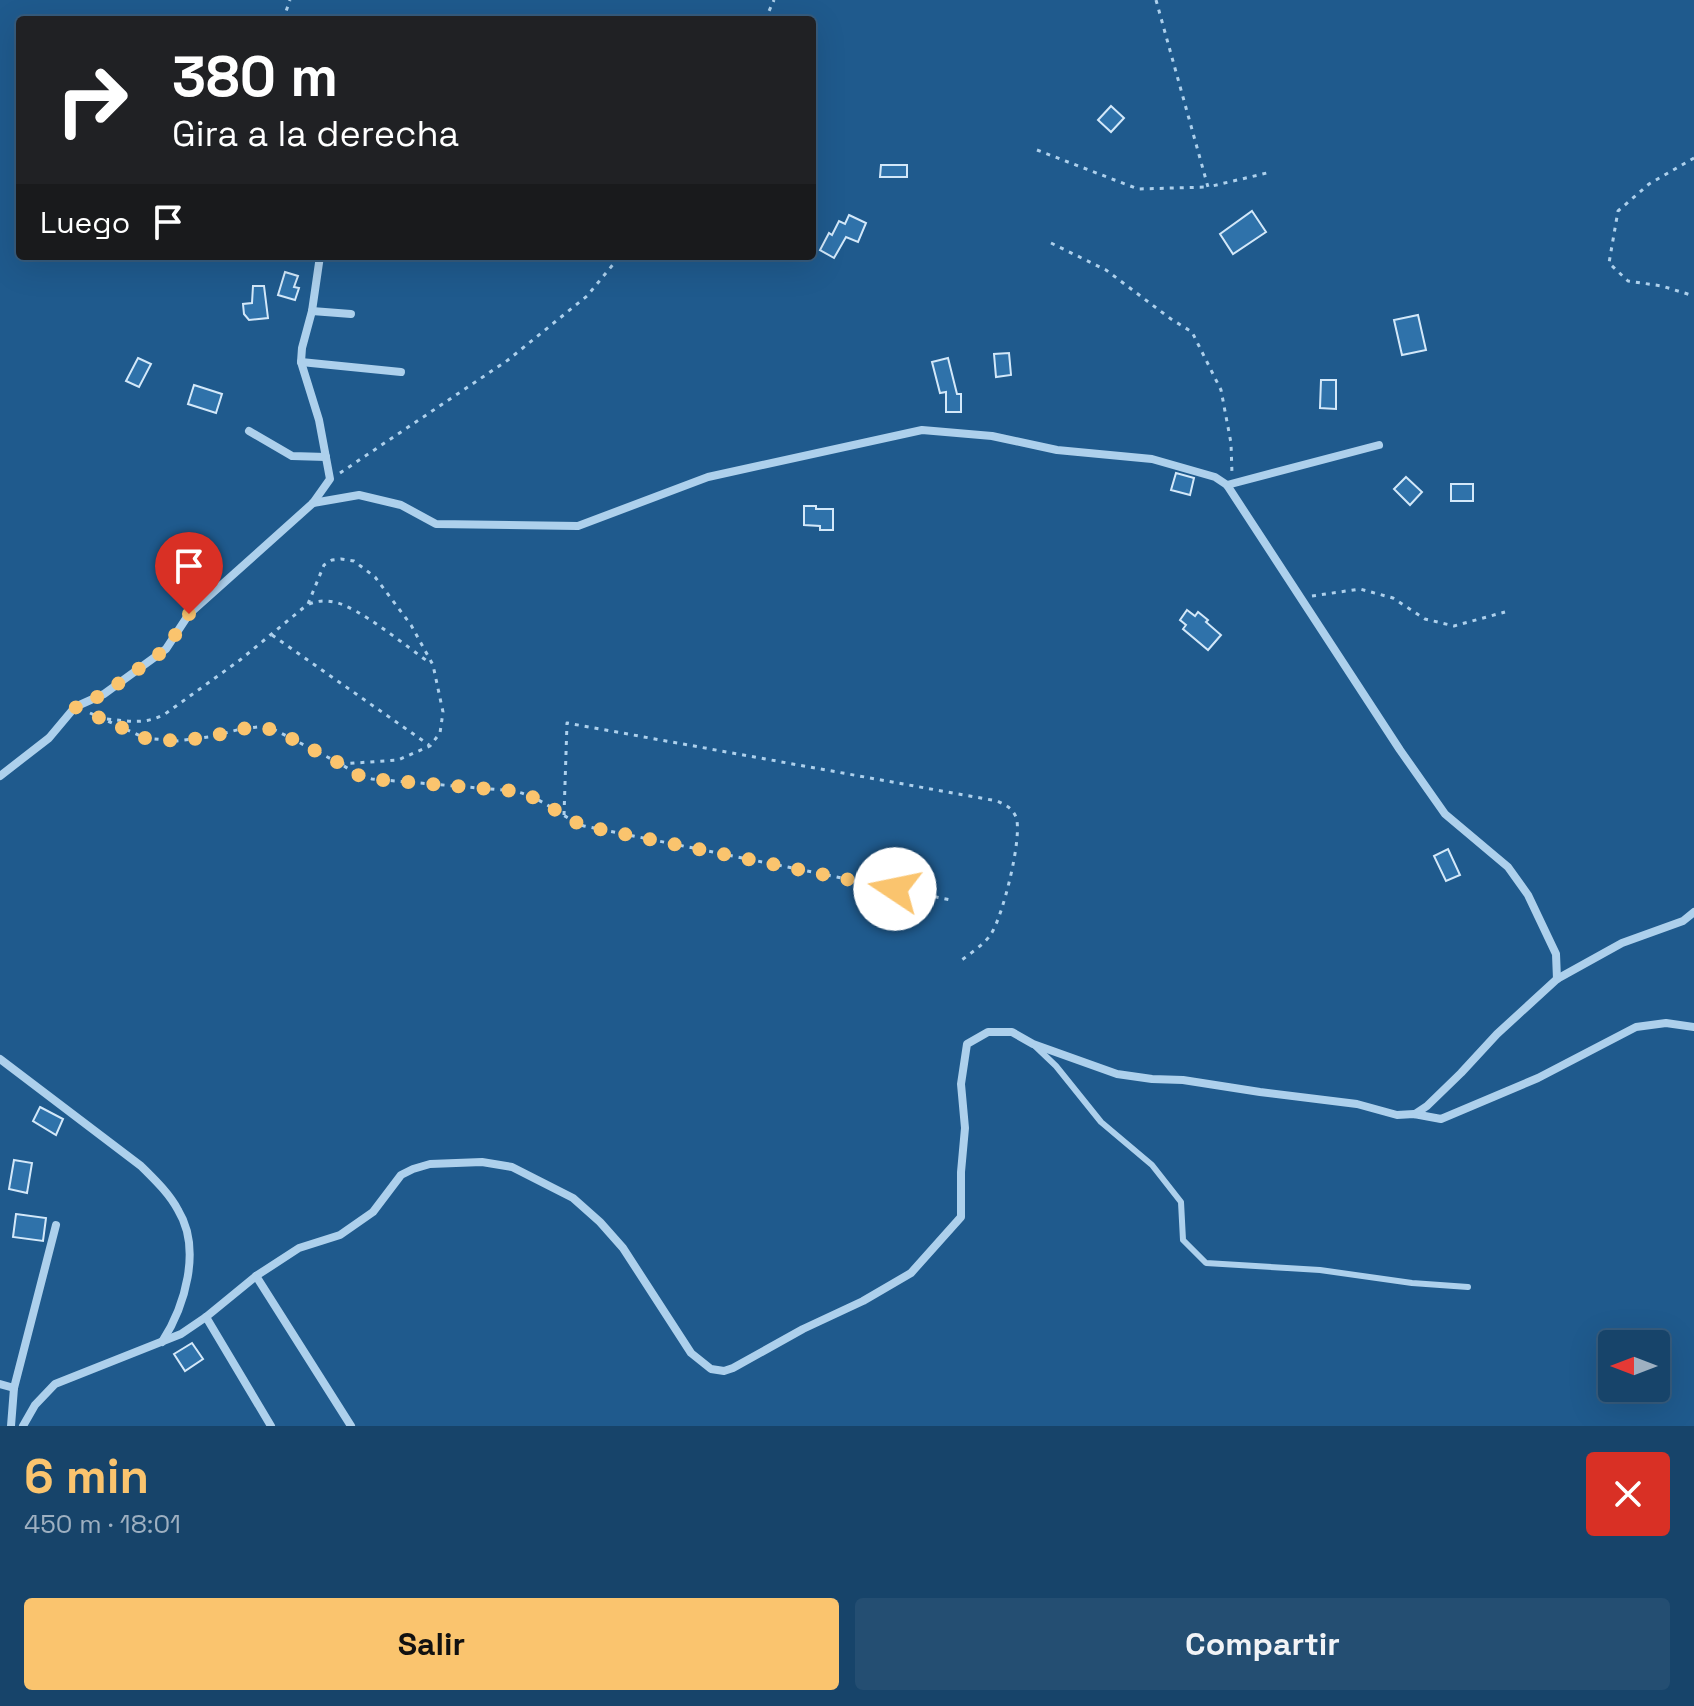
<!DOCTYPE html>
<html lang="es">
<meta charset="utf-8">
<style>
body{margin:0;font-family:"Space Grotesk",sans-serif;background:#244e72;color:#f1f3f6;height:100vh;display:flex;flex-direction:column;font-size:30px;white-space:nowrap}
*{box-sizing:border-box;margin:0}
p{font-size:26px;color:#9eb0c1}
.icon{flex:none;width:44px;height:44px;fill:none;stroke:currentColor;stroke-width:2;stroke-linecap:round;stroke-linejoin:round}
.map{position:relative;height:1426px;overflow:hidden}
.sheet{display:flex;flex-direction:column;background:#17446a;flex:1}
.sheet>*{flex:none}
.guide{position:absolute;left:16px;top:16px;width:800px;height:244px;border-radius:8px;box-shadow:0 8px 32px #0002,0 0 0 2px #365c7e;background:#202124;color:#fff;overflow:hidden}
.needle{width:52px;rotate:270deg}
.buttons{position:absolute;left:1598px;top:1330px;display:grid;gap:16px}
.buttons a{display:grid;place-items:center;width:72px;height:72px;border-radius:8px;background:#17446a;box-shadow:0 8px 32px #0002,0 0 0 2px #365c7e;font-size:40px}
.pin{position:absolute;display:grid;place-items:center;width:68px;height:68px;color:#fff;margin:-82px -34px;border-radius:50% 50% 50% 0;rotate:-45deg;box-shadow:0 0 8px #0007}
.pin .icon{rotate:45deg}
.me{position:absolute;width:88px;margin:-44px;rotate:281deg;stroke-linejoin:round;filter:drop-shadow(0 0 6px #0008)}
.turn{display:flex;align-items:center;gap:28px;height:168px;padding:0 24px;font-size:36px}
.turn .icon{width:104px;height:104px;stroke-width:2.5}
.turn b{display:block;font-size:56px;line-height:68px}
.then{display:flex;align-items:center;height:76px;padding:0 24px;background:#0003;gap:16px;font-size:30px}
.round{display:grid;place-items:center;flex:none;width:84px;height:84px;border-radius:8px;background:#244e72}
.headline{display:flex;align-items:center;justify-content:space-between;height:136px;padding:0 24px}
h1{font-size:48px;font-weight:700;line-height:60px;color:#fac46e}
.primary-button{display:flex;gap:16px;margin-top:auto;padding:16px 24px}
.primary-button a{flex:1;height:92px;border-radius:8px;background:#fac46e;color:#111;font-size:32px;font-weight:700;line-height:92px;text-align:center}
.primary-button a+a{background:#244e72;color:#f1f3f6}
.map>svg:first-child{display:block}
.building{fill:#2f72aa;stroke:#d3e8f9;stroke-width:2}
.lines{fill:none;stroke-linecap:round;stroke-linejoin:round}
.path{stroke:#add0ec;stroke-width:3;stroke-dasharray:4 6;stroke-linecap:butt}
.lane{stroke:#add0ec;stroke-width:6}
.street{stroke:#add0ec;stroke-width:8}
.route{stroke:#fac46e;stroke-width:14;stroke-dasharray:0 25.2}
</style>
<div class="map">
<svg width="1694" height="1426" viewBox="0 0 1694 1426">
<rect width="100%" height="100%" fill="#1f5a8d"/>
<g class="building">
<path d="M1111,106l13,12 -13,14 -13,-12z"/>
<path d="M881,165h26v12h-27z"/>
<path d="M1252,211l14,21 -33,22 -13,-20z"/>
<path d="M849,215l17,8 -8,19 -12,-5 -12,21 -14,-8 9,-17 3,2 7,-14 6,3z"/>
<path d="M285,272l13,4 -4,11 5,1 -4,12 -17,-5z"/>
<path d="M253,286h11l4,32 -19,2 -5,-6 -1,-10 9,-1z"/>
<path d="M1418,315l8,35 -24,5 -8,-35z"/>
<path d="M1009,353l2,22 -15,2 -2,-23z"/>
<path d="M138,358l13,6 -12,23 -13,-6z"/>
<path d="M948,358l9,36h4v18h-15v-20l-6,1 -8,-31z"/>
<path d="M1321,380h15v29l-16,-1z"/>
<path d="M194,385l28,9 -6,19 -28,-9z"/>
<path d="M1176,473l18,5 -4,17 -19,-5z"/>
<path d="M1406,477l16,15 -12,13 -16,-16z"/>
<rect x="1451" y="484" width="22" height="17"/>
<path d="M804,506h12v3h17v21h-13v-4l-16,-1z"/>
<path d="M1187,610l8,6 3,-4 10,8 -2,2 15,13 -13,15 -25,-21 3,-4 -6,-5z"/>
<path d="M1448,849l12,26 -14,6 -12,-25z"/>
<path d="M40,1107l23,12 -7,16 -23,-14z"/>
<path d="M14,1160l18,3 -5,30 -18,-4z"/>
<path d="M16,1214l30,4 -3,23 -30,-4z"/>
<path d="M192,1343l11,16 -18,12 -11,-17z"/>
</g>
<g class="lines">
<g class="path">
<path d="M1156,0l52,187 63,-15"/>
<path d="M283,20l7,-20"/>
<path d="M765,20l9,-20"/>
<path d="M1037,150l101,39 70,-2"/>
<path d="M1694,158l-45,26 -31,27 -9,52 19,18 34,5 32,10"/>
<path d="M1051,243l55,27 65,49 21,13 29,58 10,53 1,31"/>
<path d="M340,473l168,-113 79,-64 33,-40"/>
<path d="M1312,596l48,-7 33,9 32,21 29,7 51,-14"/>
<path d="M309,604c8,-3 15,-4 25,-2 25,5 73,45 96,61"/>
<path d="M272,635l157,110"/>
<path d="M90,713l55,25 32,3 32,-4 32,-8 17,-2 17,3 66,34 17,11 14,4 142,12c30,7 44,24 70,35l367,74"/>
<path d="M107,719c22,2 38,6 58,-5l75,-54 68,-56 16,-39 8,-5 9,-1 13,2 21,16 36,48 22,40 10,47 -3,21 -10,13 -32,14 -57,4"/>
<path d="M564,815l3,-92 430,78c9,4 15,7 19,16 7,19 -13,99 -25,117 -7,11 -22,20 -33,29"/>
</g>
<path class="lane" d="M1035,1046l21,20 45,56 51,43 29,37 2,38 23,23 114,7 92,13 56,4"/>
<g class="street">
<path d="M312,311l39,3"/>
<path d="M301,362l100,10"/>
<path d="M249,431l43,25 34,1"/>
<path d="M1227,485l152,-40"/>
<path d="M313,503l46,-8 42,10 35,19 142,2 130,-49 214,-47 70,6 65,14 95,9 63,18 12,8 173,265 45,64 63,53 20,28 28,59 1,25"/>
<path d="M0,776l49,-38 26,-31 29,-13 62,-45 23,-35 124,-111 17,-24 -11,-59 -18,-58 1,-14 10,-37 8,-55"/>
<path d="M0,1059l141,107c13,13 28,27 37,44 24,39 7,96 -16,132"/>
<path d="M1415,1114l12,-8 34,-33 36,-39 60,-55 65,-36 61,-22 11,-9"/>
<path d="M256,1276l95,150"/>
<path d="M206,1317l65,109"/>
<path d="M0,1384l14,4"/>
<path d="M11,1426l3,-38 42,-163"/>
<path d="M23,1426l12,-21 20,-21 126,-50 25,-17 50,-41 43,-28 41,-13 33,-23 28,-37 12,-6 17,-5 52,-2 30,5 61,31 27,24 23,26 68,105 20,16 13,2 9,-3 70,-39 60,-28 48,-28 50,-56v-45l4,-44 -4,-44 6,-40 21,-12h24l21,12 84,30 35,5 31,1 77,12 97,12 40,11 17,-1 27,5 97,-41 98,-51 30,-4 28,4"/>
</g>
</g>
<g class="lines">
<path class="route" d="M189,614l-23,35 -62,45 -29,13 70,31 32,3 32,-4 32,-8 17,-2 17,3 66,34 17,11 14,4 142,12c30,7 44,24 70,35l311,63"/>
</g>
</svg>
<div class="buttons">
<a><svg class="needle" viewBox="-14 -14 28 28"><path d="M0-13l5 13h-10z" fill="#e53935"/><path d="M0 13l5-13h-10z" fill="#9eb0c1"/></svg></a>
</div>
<div class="pin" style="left:189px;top:614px;background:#d93025"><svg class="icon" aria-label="arrive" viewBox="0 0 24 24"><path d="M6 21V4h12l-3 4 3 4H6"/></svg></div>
<svg class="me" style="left:895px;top:889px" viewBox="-20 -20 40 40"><circle r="19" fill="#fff"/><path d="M0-13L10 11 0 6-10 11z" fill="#fac46e"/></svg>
<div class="guide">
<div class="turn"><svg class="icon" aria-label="right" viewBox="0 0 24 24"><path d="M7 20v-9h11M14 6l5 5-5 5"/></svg><div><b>380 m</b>Gira a la derecha</div></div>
<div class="then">Luego<svg class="icon" aria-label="arrive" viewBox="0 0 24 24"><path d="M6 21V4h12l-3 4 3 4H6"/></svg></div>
</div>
</div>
<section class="sheet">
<div class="headline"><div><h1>6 min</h1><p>450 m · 18:01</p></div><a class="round" style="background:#d93025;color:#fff"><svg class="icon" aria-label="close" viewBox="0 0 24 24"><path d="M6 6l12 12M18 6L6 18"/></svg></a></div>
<div class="primary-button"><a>Salir</a><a>Compartir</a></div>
</section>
